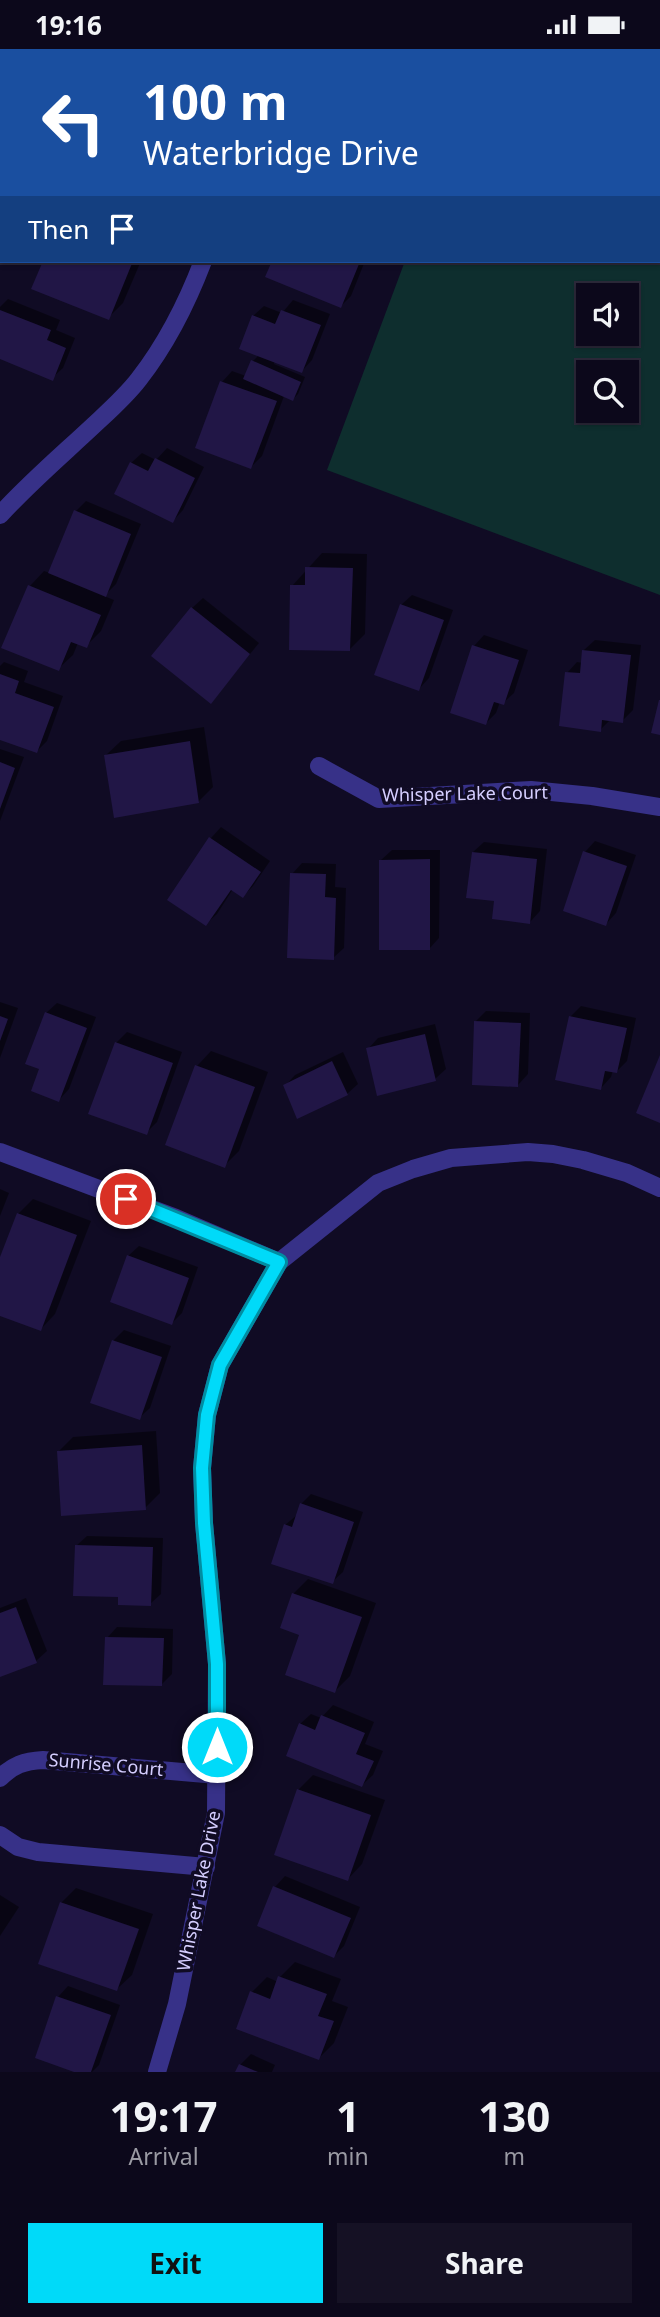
<!DOCTYPE html>
<style>
body{margin:0;font-family:"Noto Sans",sans-serif;background:#151124;color:#f1f3f6;height:100vh;display:flex;flex-direction:column;font-size:26px;white-space:nowrap}
*{box-sizing:border-box;margin:0}
p{font-size:23px;color:#9a9aa3}
.icon{flex:none;width:38px;height:38px;fill:none;stroke:currentColor;stroke-width:2;stroke-linecap:round;stroke-linejoin:round}
.map{position:relative;height:2023px;overflow:hidden}
.side{display:flex;flex-direction:column;background:#0c081b;flex:1}
.side>*{flex:none}
.guide{position:absolute;left:0px;top:0px;width:662px;height:214px;box-shadow:0 2px 5px #0004,0 0 0 2px #2c293a;background:#1a4fa0;color:#fff;overflow:hidden}
.fabs{position:absolute;left:576px;top:234px;display:grid;gap:14px}
.fabs a{display:grid;place-items:center;width:63px;height:63px;border-radius:0px;background:#0c081b;box-shadow:0 2px 5px #0004,0 0 0 2px #2c293a;font-size:35px}
.pin{position:absolute;display:grid;place-items:center;width:60px;height:60px;color:#fff;margin:-30px;border:4px solid #fff;border-radius:50%;box-shadow:0 2px 7px #0007}
.me{position:absolute;width:77px;margin:-38px;rotate:0deg;stroke-linejoin:round;filter:drop-shadow(0 0 5px #0008)}
.turn{display:flex;align-items:center;gap:24px;height:147px;padding:0 28px;font-size:32px}
.turn .icon{width:91px;height:91px;stroke-width:2.5}
.turn b{display:block;font-size:49px;line-height:60px}
.then{display:flex;align-items:center;height:66px;padding:0 28px;background:#0003;gap:14px;font-size:26px}
.eta{display:flex;justify-content:space-evenly;align-items:center;height:119px;text-align:center}
.eta b{font-size:42px;font-weight:700;line-height:49px}
.action{display:flex;gap:14px;margin-top:auto;padding:14px 28px}
.action a{flex:1;height:80px;border-radius:0px;background:#00daf9;color:#111;font-size:28px;font-weight:700;line-height:80px;text-align:center}
.action a+a{background:#151124;color:#f1f3f6}
.status{display:flex;justify-content:space-between;align-items:center;height:49px;padding:0 35px;background:#0c081b;direction:ltr}
.status svg{height:19px;fill:currentColor}
.map>svg:first-child{display:block}
.green{fill:#0e2e2e;fill-rule:evenodd}
.shadow{fill:#0007}
.building{fill:#211646}
.lines{fill:none;stroke-linecap:round;stroke-linejoin:round}
.street{stroke:#373188;stroke-width:18}
.route-casing{stroke:#008ea2;stroke-width:18}
.route{stroke:#00daf9;stroke-width:12}
.labels{text-anchor:middle;stroke-width:7;stroke-linejoin:round;paint-order:stroke}
.street-label{font-size:18px;fill:#d5ceff;stroke:#100b24}
</style>
<div class="status"><b>19:16</b><svg viewBox="0 0 49 12"><path d="M0 12V9h3v3zM5 12V6h3v6zM10 12V3h3v9zM15 12V0h3v12zM26 1h20v11H26zM47 4h2v5h-2z"/></svg></div>
<div class="map">
<svg width="660" height="2023" viewBox="0 0 660 2023">
<rect width="100%" height="100%" fill="#100b24"/>
<path class="green" d="M484,0h176v546l-333,-125 78,-209h255v-210h-177zM588,247h38v38h-38zM588,324h38v38h-38z"/>
<g class="shadow">
<path d="M44,212h97l-18,42 -15,15 -75,-30z"/>
<path d="M274,212h91l-14,35 -10,10 -74,-30z"/>
<path d="M8,250l52,21 -4,10 19,8 -12,30 -11,10 -52,-21v-50z"/>
<path d="M293,251l37,14 -18,46 -10,11 -27,-10 -1,3 31,13 -7,17 -5,5 -9,-3 -22,60 -11,11 -29,-85 10,-11 14,5 7,-15 6,-6 -6,-39 11,-10 18,7z"/>
<path d="M167,399l37,19 -21,43 -10,11 -42,-58 11,-10 14,7z"/>
<path d="M86,452l55,23 -25,60 -12,12 10,4 -13,31 -15,15 -8,-3 -5,12 -15,14 -54,-22 26,-61 14,-15 6,2 26,-62z"/>
<path d="M322,504l45,1 -2,80 -15,15 -58,-63z"/>
<path d="M412,546l41,15 -24,68 -10,11 -18,-84z"/>
<path d="M203,549l56,45 -48,58 -19,-93z"/>
<path d="M484,586l44,15 -14,43 -11,10 -3,-1 -4,11 -10,10 -12,-77z"/>
<path d="M595,591l46,5 -8,65 -11,11 -11,-2 -11,11 -33,-57 10,-11 6,1 1,-13z"/>
<path d="M4,613l24,9 -4,11 39,14 -16,45 -10,10 -37,-13v-72z"/>
<path d="M204,678l9,60 -15,15 -92,-47 15,-14z"/>
<path d="M0,700l24,8 -24,64z"/>
<path d="M221,778l49,34 -17,25 -10,10 -10,-7 -16,25 -11,10 -37,-25 42,-61z"/>
<path d="M595,792l41,14 -20,58 -10,11 -21,-72z"/>
<path d="M484,793l63,7 -7,62 -10,11 -34,-22 -23,-48z"/>
<path d="M392,801h48l-1,88 -10,11 -48,-89z"/>
<path d="M302,814l34,1 -1,23 11,1 -2,60 -11,10 -41,-84z"/>
<path d="M0,953l18,6 -18,50z"/>
<path d="M57,954l39,14 -27,72 -10,11 -18,-32 5,-55z"/>
<path d="M581,957l55,12 -9,43 -10,10 -4,-1 -2,7 -10,11 -31,-71z"/>
<path d="M486,962l44,2 -2,61 -10,11 -43,-63z"/>
<path d="M435,975l11,45 -11,10 -67,-30 10,-11z"/>
<path d="M127,983l55,20 -25,70 -11,11 -30,-90z"/>
<path d="M211,1002l57,21 -29,79 -15,15 -27,-100z"/>
<path d="M343,1003l15,32 -11,10 -62,-8 10,-11z"/>
<path d="M0,1140l9,4 -9,23z"/>
<path d="M33,1150l58,22 -36,93 -14,15 -41,-15v-52l18,-48z"/>
<path d="M139,1197l59,21 -16,46 -10,10 -44,-67z"/>
<path d="M124,1281l47,16 -21,62 -11,10 -26,-77z"/>
<path d="M156,1382l4,62 -15,15 -87,-56 15,-15z"/>
<path d="M311,1445l52,18 -20,60 -11,10 -47,-57 12,-10 4,-11z"/>
<path d="M87,1487l76,2 -2,56 -11,10 -30,-8 -44,-50z"/>
<path d="M308,1530l68,24 -26,73 -15,15 -34,-57 -19,-7 12,-34z"/>
<path d="M26,1549l21,53 -11,10 -36,15v-68z"/>
<path d="M117,1578l56,2 -1,45 -10,10 -55,-46z"/>
<path d="M333,1656l41,17 -9,22 18,7 -10,24 -11,10 -62,-61 11,-10 10,4z"/>
<path d="M313,1726l72,25 -23,64 -14,15 -50,-89z"/>
<path d="M285,1827l75,31 -16,39 -10,10 -59,-69z"/>
<path d="M76,1839l77,26 -21,61 -15,14 -56,-86z"/>
<path d="M0,1846l19,12 -19,29z"/>
<path d="M295,1913l46,17 -9,22 16,6 -14,36 -15,15 -67,-66 15,-15 11,5 2,-5z"/>
<path d="M68,1937l52,19 -21,60 -7,7h-13l-21,-75z"/>
<path d="M251,2005l24,11 -3,7h-35l3,-7z"/>
</g>
<g class="building">
<path d="M43,212h90l-24,59 -78,-31z"/>
<path d="M272,212h80l7,3 -18,44 -76,-31z"/>
<path d="M0,261l51,20 -4,10 19,8 -13,33 -53,-22z"/>
<path d="M281,261l40,15 -19,48 -63,-24 13,-34 23,9z"/>
<path d="M251,311l50,22 -8,19 -50,-22z"/>
<path d="M220,332l57,20 -26,68 -56,-21z"/>
<path d="M155,409l40,20 -22,45 -59,-29 16,-32 18,9z"/>
<path d="M74,461l57,24 -25,63 -58,-24z"/>
<path d="M305,518l48,1 -3,83 -61,-1 1,-65h15z"/>
<path d="M28,536l73,30 -14,33 -16,-6 -12,29 -58,-23z"/>
<path d="M400,555l44,16 -25,71 -45,-16z"/>
<path d="M191,558l59,47 -39,50 -60,-48z"/>
<path d="M472,596l47,15 -15,45 -10,-3 -8,23 -36,-12z"/>
<path d="M582,601l49,5 -8,68 -21,-3 -1,12 -42,-6 6,-54 15,1z"/>
<path d="M0,625l19,7 -4,12 39,14 -17,46 -37,-13z"/>
<path d="M659,651h1v35l-9,-2z"/>
<path d="M190,692l9,62 -85,15 -10,-63z"/>
<path d="M0,713l15,6 -15,41z"/>
<path d="M209,788l52,35 -18,26 -12,-8 -25,36 -39,-26z"/>
<path d="M583,802l44,15 -21,60 -43,-15z"/>
<path d="M472,803l65,7 -7,65 -38,-5 2,-18 -28,-3z"/>
<path d="M430,810v91h-51v-90z"/>
<path d="M290,824l36,1 -1,23 11,1 -2,62 -47,-2z"/>
<path d="M45,963l42,16 -28,74 -28,-11 8,-22 -14,-5z"/>
<path d="M0,967l8,3 -8,22z"/>
<path d="M569,967l58,12 -10,45 -12,-2 -4,19 -46,-10z"/>
<path d="M474,972l47,2 -3,64 -46,-2z"/>
<path d="M425,985l11,47 -59,15 -11,-48z"/>
<path d="M115,993l58,21 -26,72 -59,-21z"/>
<path d="M660,1006v68l-24,-10z"/>
<path d="M332,1012l16,34 -51,24 -14,-34z"/>
<path d="M195,1016l60,22 -30,81 -60,-23z"/>
<path d="M17,1164l60,22 -36,96 -41,-15v-59z"/>
<path d="M127,1206l62,23 -17,47 -62,-23z"/>
<path d="M112,1291l50,17 -22,63 -50,-17z"/>
<path d="M142,1396l4,65 -85,6 -4,-65z"/>
<path d="M300,1454l54,19 -21,62 -62,-20 13,-40 8,3z"/>
<path d="M75,1496l78,2 -2,59 -33,-1v-8l-45,-1z"/>
<path d="M292,1544l70,24 -27,76 -50,-18 14,-40 -19,-7z"/>
<path d="M16,1558l21,56 -37,14v-64z"/>
<path d="M105,1588l59,1 -2,48 -59,-1z"/>
<path d="M321,1666l44,18 -9,21 18,7 -12,26 -76,-31 13,-33 16,7z"/>
<path d="M297,1740l74,26 -23,66 -74,-26z"/>
<path d="M273,1837l78,32 -17,40 -77,-32z"/>
<path d="M60,1853l79,27 -22,62 -79,-27z"/>
<path d="M278,1927l49,18 -9,22 16,5 -15,39 -83,-31 14,-38 20,8z"/>
<path d="M56,1947l55,19 -20,57h-17l-39,-14z"/>
<path d="M239,2015l19,8h-23z"/>
</g>
<g class="lines">
<g class="street">
<path d="M223,2v-2"/>
<path d="M0,466c29,-32 62,-60 94,-90 15,-14 32,-29 45,-46 28,-36 48,-76 64,-118"/>
<path d="M319,717l60,33 152,-9 61,6 68,11"/>
<path d="M0,1103l176,66 103,44"/>
<path d="M0,1729c13,-13 24,-17 43,-18l174,15"/>
<path d="M0,1786l18,12 20,5 168,15"/>
<path d="M157,2023l20,-68 39,-191 1,-149 -13,-141 -2,-55 5,-53 13,-50 59,-103 99,-79 35,-14 38,-11 77,-6 25,2 30,6 44,13 33,15"/>
</g>
</g>
<g class="lines">
<defs>
<path id="route" d="M126,1150l153,63 -59,103 -13,50 -5,53 2,55 13,141v83"/>
</defs>
<use href="#route" class="route-casing"/>
<use href="#route" class="route"/>
</g>
<g class="labels">
<g class="street-label">
<text transform="translate(465 745) rotate(-1)" y="6">Whisper Lake Court</text>
<text transform="translate(106 1716) rotate(5)" y="6">Sunrise Court</text>
<text transform="translate(199 1842) rotate(-79)" y="6">Whisper Lake Drive</text>
</g>
</g>
</svg>
<div class="fabs">
<a><svg class="icon" aria-label="sound" viewBox="0 0 24 24"><path d="M4 9h4l5-4v14l-5-4H4zM17 9q2 3 0 6"/></svg></a>
<a><svg class="icon" aria-label="search" viewBox="0 0 24 24"><circle cx="10" cy="10" r="6"/><path d="M15 15l6 6"/></svg></a>
</div>
<div class="pin" style="left:126px;top:1150px;background:#d93025"><svg class="icon" aria-label="arrive" viewBox="0 0 24 24"><path d="M6 21V4h12l-3 4 3 4H6"/></svg></div>
<svg class="me" style="left:217px;top:1698px" viewBox="-20 -20 40 40"><circle r="17" fill="#00daf9" stroke="#fff" stroke-width="3"/><path d="M0-11L8 9 0 5-8 9z" fill="#fff"/></svg>
<div class="guide">
<div class="turn"><svg class="icon" aria-label="left" viewBox="0 0 24 24"><path d="M17 20v-9H6M10 6l-5 5 5 5"/></svg><div><b>100 m</b>Waterbridge Drive</div></div>
<div class="then">Then<svg class="icon" aria-label="arrive" viewBox="0 0 24 24"><path d="M6 21V4h12l-3 4 3 4H6"/></svg></div>
</div>
</div>
<section class="side">
<div class="eta">
<div><b>19:17</b><p>Arrival</p></div>
<div><b>1</b><p>min</p></div>
<div><b>130</b><p>m</p></div>
</div>
<div class="action"><a>Exit</a><a>Share</a></div>
</section>
